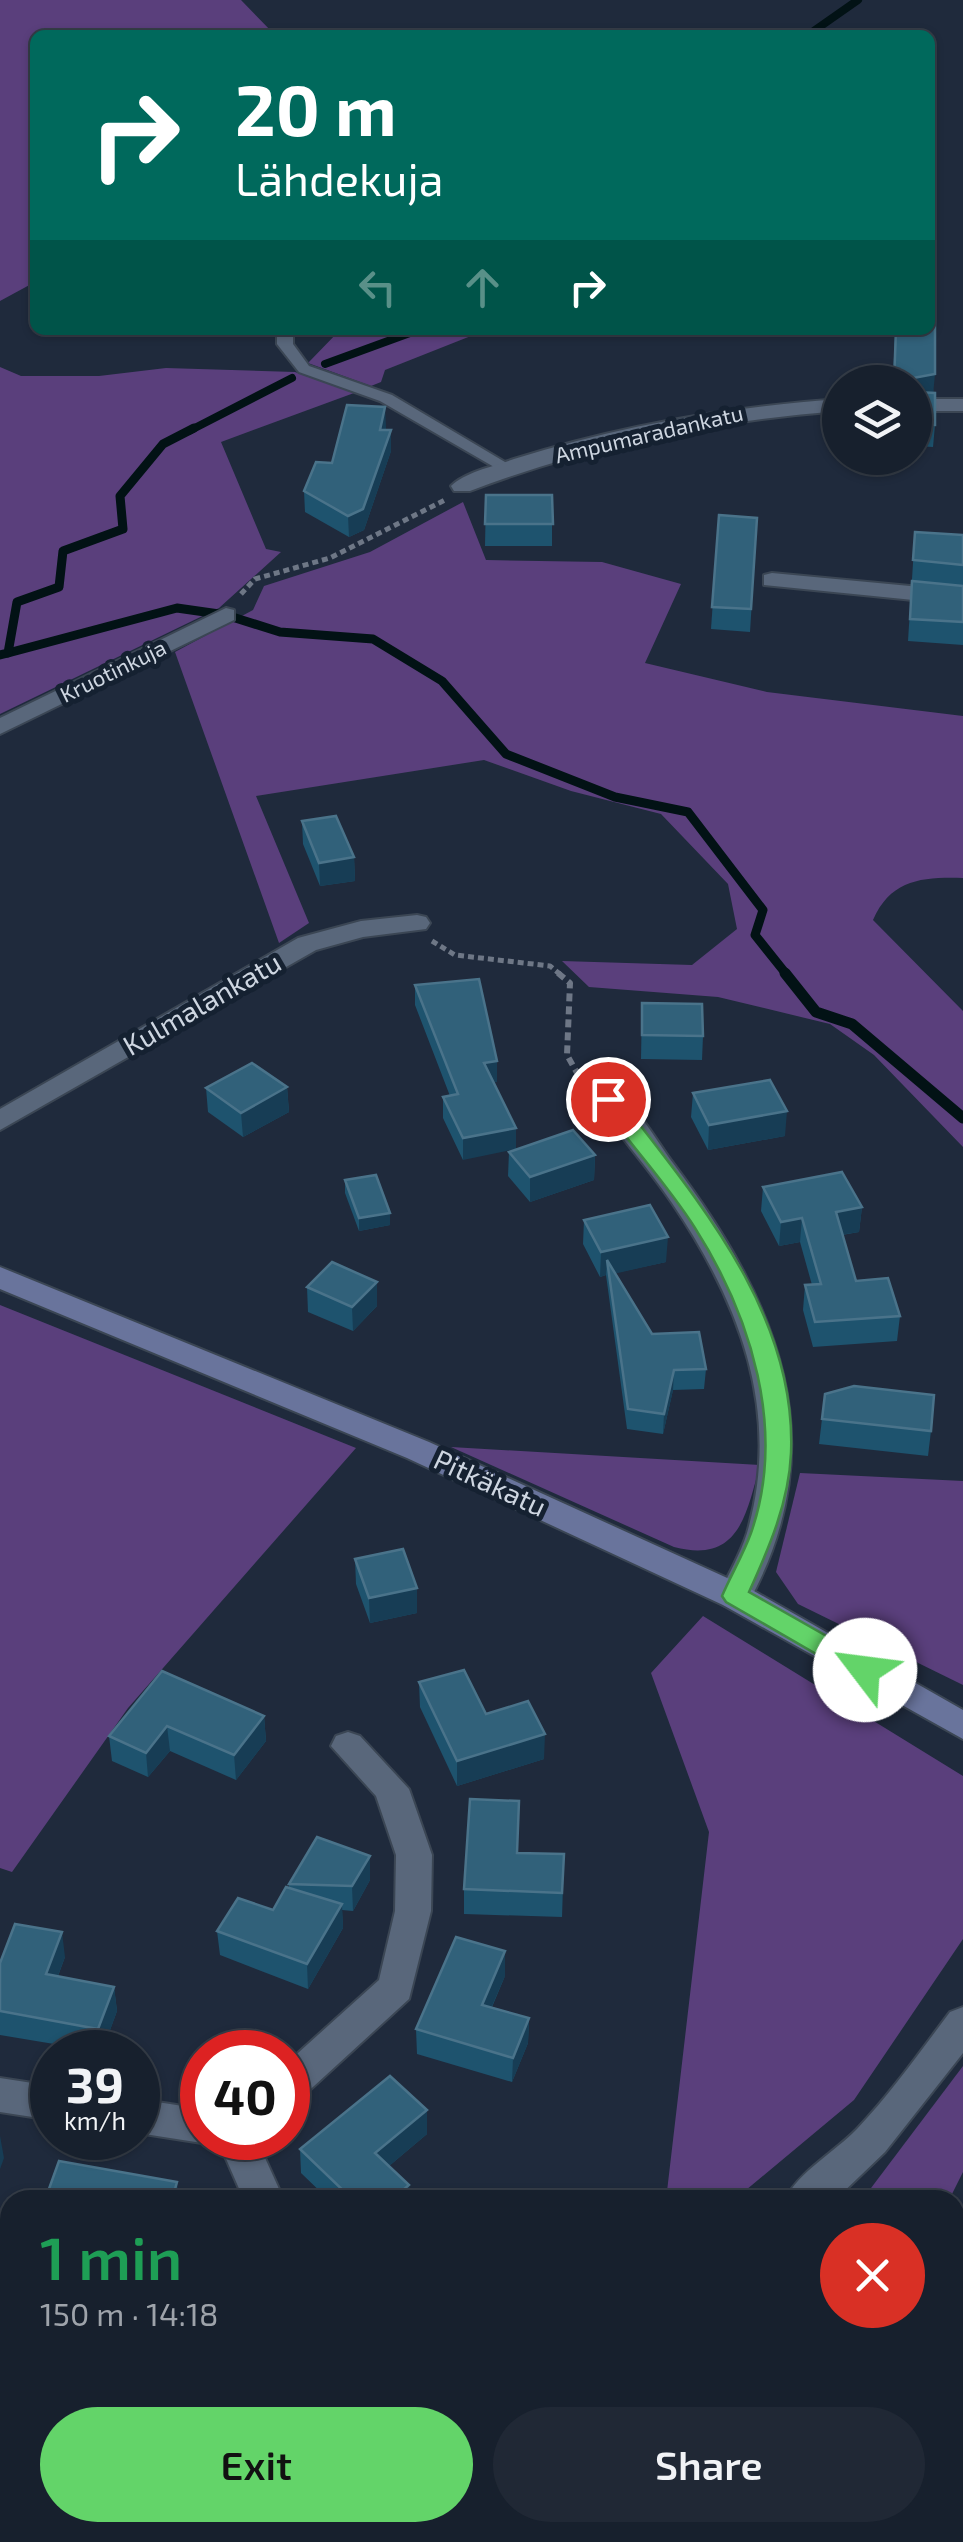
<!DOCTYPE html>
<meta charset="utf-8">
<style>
body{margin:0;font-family:"Exo 2",sans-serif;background:#202835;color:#f1f3f6;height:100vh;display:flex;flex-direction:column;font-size:38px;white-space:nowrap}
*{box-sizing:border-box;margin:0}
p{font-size:32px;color:#9ea3aa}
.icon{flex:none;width:55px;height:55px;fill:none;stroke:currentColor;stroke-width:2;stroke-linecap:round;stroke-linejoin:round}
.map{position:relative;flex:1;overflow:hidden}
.sheet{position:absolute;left:0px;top:2190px;width:965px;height:352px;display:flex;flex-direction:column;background:#17202d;border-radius:30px 30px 0 0;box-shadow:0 2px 8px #0004,0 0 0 2px #363e49}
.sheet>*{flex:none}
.guide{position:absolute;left:30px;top:30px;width:905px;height:305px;border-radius:15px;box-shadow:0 2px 8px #0004,0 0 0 2px #363e49;background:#00695c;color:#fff;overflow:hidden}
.buttons{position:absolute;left:822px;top:365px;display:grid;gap:20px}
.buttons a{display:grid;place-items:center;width:110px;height:110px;border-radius:50%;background:#17202d;box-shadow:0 2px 8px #0004,0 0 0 2px #363e49;font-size:50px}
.speed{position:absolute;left:30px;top:2030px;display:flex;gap:20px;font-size:50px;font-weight:700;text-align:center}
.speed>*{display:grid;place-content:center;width:130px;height:130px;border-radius:50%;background:#17202d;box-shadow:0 2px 8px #0004,0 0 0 2px #363e49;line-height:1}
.speed small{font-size:25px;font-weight:400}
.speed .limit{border:15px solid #d22;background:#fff;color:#111}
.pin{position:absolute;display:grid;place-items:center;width:85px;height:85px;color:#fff;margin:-42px;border:5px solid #fff;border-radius:50%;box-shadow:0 2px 10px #0007}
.me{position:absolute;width:110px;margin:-55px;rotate:300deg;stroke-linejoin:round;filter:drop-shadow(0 0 8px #0008)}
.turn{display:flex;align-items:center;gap:35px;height:210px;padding:0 40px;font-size:45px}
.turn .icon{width:130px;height:130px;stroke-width:2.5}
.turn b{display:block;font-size:70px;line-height:85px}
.lanes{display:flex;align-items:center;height:95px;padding:0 40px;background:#0003;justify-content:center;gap:50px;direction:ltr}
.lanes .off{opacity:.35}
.round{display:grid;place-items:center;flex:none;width:105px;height:105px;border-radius:52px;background:#202835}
.headline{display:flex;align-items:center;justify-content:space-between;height:170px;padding:0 40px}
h1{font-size:60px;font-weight:600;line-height:75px;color:#1e9e55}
.primary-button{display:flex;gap:20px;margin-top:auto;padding:20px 40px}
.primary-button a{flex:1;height:115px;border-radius:60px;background:#63d469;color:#111;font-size:40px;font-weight:600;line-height:115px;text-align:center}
.primary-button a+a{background:#202835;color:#f1f3f6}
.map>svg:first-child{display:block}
.green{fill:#5a3f7c}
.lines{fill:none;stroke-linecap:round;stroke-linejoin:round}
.stream-far2{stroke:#021215;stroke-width:8}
.stream-far1{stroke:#021215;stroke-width:9}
.stream{stroke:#021215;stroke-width:11}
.lane-casing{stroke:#3b4654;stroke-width:4}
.street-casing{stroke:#3b4654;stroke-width:4}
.secondary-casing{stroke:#3b4654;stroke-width:4}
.path-far2{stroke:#6e7786;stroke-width:5;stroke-dasharray:6 4;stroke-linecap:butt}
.path-far1{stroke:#6e7786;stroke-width:6;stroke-dasharray:8 5;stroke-linecap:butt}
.path{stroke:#6e7786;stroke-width:8;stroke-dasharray:10 6;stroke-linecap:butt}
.lane{fill:#59677b;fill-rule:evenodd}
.street{fill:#59677b;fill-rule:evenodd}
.secondary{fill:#69749c;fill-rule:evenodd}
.wall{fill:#1e536e}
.shaded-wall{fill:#173d55}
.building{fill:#31617a;stroke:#4a738a;stroke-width:2.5}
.route{fill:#63d469;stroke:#408a44;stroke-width:2.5}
.labels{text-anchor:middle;stroke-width:10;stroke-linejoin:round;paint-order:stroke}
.far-street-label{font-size:22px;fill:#ced6e1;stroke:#152131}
.street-label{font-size:28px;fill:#ced6e1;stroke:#152131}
</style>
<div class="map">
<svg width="963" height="2542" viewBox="0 0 963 2542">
<rect width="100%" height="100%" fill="#1f2a3c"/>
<g class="green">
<path d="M0,0h241l34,35h-240v247l-35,19z"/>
<path d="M340,330h146l-101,40 -4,12 -10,4 -63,-23z"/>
<path d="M0,367l21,9h78l67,-8 129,4 59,21 -133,49 45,107 15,3 -62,56 -219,106z"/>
<path d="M463,502l23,58 116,2 79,22 -36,79 122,29 196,24v162c-40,-1 -72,1 -90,42l90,91v136l-89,-92 -44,-31 -112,-27 -129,-10 -27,-26 130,4 45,-36 -9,-45 -67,-70 -90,-23 -87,-31 -228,36 53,127 -30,20 -104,-291 78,-42 11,-24 106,-34z"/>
<path d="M0,1305l356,143 -228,260 -116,164 -12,-4z"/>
<path d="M451,1447l309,18c-14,50 -21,99 -86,82z"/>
<path d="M800,1473l163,8v204l-165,-81 -22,-32z"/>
<path d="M703,1616l260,160v163l-109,161 -120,100h-68l43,-368 -58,-159z"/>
<path d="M963,2066v106l-14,28h-87z"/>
<path d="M963,2325v217h-95l5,-9 82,-1v-188z"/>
<path d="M0,2358l10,2v172l371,1 -3,9h-378z"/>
<path d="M456,2532h330v1l-4,9h-329z"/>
</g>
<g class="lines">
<g class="stream-far2">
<path d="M808,35l50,-35"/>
<path d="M325,364l93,-34"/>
<path d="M189,431l103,-53"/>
</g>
<g class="stream-far1">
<path d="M8,653l169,-45 49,7 54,17 93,7 69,42 64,73 109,43 73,15 75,98 -8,25 32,40"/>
<path d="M0,655l8,-2 9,-51 42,-15 4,-36 60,-22 -3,-33 43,-52 31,-16"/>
</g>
<path class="stream" d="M785,973l31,39 36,12 111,94"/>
<defs>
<path id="lane" d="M277,330h16v14l16,22 83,29 123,73 -14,3 -121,-70 -81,-29 -22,-28z"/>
<g id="street">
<path d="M840,399v12c-128,10 -250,34 -370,80h-16l-3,-5c14,-14 44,-20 63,-27 107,-34 215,-52 326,-60z"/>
<rect x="915" y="399" width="48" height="12"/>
<path d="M772,573l191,18v14l-199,-20v-10z"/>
<path d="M226,608l8,2v10l-234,114v-16z"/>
<path d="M417,915l9,2 4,6 -4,6 -63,8 -47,13 -316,180v-21l298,-171 63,-17z"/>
<path d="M608,1090c25,7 49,52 65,73 104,138 165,279 74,442l-12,3 -12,-3 -5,-9c10,-21 22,-41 29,-63 35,-120 -7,-230 -75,-330 -24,-36 -54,-68 -78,-104z"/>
<path d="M348,1732l12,4 49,53 23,66 -1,56 -22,88 -107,98 -14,5v-40l91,-82 16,-69 1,-56 -20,-59 -45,-50 5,-10z"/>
<path d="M963,2007v46l-78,99 -50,48h-50c13,-28 50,-48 72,-71 34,-36 63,-77 93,-117z"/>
<path d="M0,2078l52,8v34l-52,-8z"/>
<path d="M138,2099l64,10v29h14l-14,5 -64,-10z"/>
<path d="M217,2138h39l28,62h-40z"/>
<path d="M393,2532h44l-4,10h-44z"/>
</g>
<path id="secondary" d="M0,1267l429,175 318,145 216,123v29l-240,-134 -316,-147 -407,-169z"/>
</defs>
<use href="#lane" class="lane-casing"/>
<use href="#street" class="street-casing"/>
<use href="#secondary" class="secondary-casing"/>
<g class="path-far2">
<path d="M241,594l14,-15 75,-21 115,-58"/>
<path d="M432,941l23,14 95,11 11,9"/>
</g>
<path class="path-far1" d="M558,973l12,10 -3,72 18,32"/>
<g class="path">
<path d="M955,2243l8,-16"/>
<path d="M828,2542l4,-10"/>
</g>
<use href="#lane" class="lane"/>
<use href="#street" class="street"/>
<use href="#secondary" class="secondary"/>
</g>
<g class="wall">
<path d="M895,330h35l5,95 -2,22 -18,-1v-64h-22z"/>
<path d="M386,427l-1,3h6v21l-27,79 -15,7 -44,-25 -1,-21 28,-28z"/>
<path d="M486,495h66v51h-67z"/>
<path d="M719,515l38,3 -7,114 -39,-3z"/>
<path d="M915,532l48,3v110l-55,-4z"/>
<path d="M302,821l52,36 1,24 -35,5 -17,-42z"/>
<path d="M415,985l82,76v21h-3l-31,78 -20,-42v-21l7,-1 -35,-91z"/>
<path d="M642,1003l61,33 -1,24 -61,-1z"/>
<path d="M287,1087l2,25 -46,25 -35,-25 -2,-24z"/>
<path d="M693,1093l92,43 -77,14 -17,-33z"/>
<path d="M509,1152l86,3 -1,25 -64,22 -22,-26z"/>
<path d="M345,1180l45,33v12l-31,6 -14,-38z"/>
<path d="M763,1187l99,20 -3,25 -17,3 14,46 44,35 -3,25 -84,6 -10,-37 2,-25h7l-12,-43 -21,4 -18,-35z"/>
<path d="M584,1220l82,42 -51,11 37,61 54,35 -2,20 -31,1 -10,44 -36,-5 -21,-154 -6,2 -17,-33z"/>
<path d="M377,1282v24l-24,25 -45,-19 -1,-25z"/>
<path d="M825,1394l106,37 -3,25 -109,-12z"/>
<path d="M355,1559l62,54 -47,10 -14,-39z"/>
<path d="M162,1671l102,45 2,25 -30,39 -66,-29 -22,26 -36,-16 -3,-25z"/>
<path d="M419,1682l67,32 58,45 -87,27 -37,-79z"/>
<path d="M517,1853l47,1 -2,63 -98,-3v-25z"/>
<path d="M370,1856v24l-17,31 -11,-1 1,18 -35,61 -88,-34 -3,-24 56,-21 16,-22v-4z"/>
<path d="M65,1957l-7,19 56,11 3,24 -15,41 -102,-17v-72z"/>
<path d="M505,1976l-13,31 37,11 -1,25 -16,39 -95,-28 -1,-25z"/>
<path d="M427,2110v24l-38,32 20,19 1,15h-81l-28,-27 -1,-24z"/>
</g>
<g class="shaded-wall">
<path d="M935,374l-2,21 -18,3v-16h-2v-4z"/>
<path d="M385,407l1,20 -6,23v-20z"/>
<path d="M391,430v21l-27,79 -15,7 -1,-21z"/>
<path d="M354,857l1,24 -35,5 -1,-23z"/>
<path d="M497,1061v21l-13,2v-21z"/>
<path d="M287,1087l2,25 -46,25 -2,-24z"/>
<path d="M787,1111l-2,25 -77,14 1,-25z"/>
<path d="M516,1128v21l-53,11v-22z"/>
<path d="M595,1155l-1,25 -64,22v-25z"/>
<path d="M862,1207l-3,25 -26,4 3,-24z"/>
<path d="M390,1213v12l-31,6v-13z"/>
<path d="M802,1218l-2,24 -21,4 2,-24z"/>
<path d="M668,1237l-2,25 -57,13 -2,-15 -1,15 -6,2 1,-25z"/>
<path d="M377,1282v24l-24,25 -1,-24z"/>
<path d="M674,1370l-1,20 -10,44 1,-20z"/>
<path d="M417,1588v25l-47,10 -1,-25z"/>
<path d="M264,1716l2,25 -30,39 -2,-25z"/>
<path d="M167,1726l3,25 -22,26 -2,-24z"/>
<path d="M545,1734l-1,25 -87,27v-25z"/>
<path d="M370,1856v24l-17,31 -1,-25z"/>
<path d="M342,1904l1,24 -35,61 -1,-25z"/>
<path d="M62,1932l3,25 -16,42 -3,-25z"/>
<path d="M505,1951v25l-23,53v-24z"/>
<path d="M114,1987l3,24 -15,41 -4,-23z"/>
<path d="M529,2018l-1,25 -16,39 1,-24z"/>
<path d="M427,2110v24l-51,43 -1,-24z"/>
<path d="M0,2136l4,22 -4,11z"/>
<path d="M177,2182l2,18h-7z"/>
<path d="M409,2185l1,15h-19z"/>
</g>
<g class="building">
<path d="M930,290h5v84l-22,4 1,4h-20l2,-52h34z"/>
<path d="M915,392l20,1v32l-20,-1z"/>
<path d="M347,405l38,2 -5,23h11l-28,79 -15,7 -44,-25 12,-29 16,1z"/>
<path d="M486,495h66l1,29h-68z"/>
<path d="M719,515l38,3 -6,91 -39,-2z"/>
<path d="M915,532l48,3v30l-50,-5z"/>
<path d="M912,581l51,5v36l-53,-3z"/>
<path d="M336,816l18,41 -35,6 -17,-42z"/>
<path d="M479,979l18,82 -13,2 32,65 -53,10 -20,-41 15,-3 -43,-109z"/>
<path d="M642,1003l60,1 1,32 -61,-1z"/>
<path d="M252,1063l35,24 -46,26 -35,-25z"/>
<path d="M770,1080l17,31 -78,14 -16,-32z"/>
<path d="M573,1130l22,25 -65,22 -21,-25z"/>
<path d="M842,1172l20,35 -26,5 20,69 32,-3 12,38 -85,6 -10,-37 16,-1 -19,-66 -21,4 -18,-35z"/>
<path d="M376,1175l14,38 -31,5 -14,-38z"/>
<path d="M650,1205l18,32 -67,15 -17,-32z"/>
<path d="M607,1260l45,74 47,-2 7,37 -32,1 -10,44 -36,-5z"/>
<path d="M332,1262l45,20 -25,25 -45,-20z"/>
<path d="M854,1386l80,9 -3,36 -109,-12 3,-25z"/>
<path d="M403,1549l14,39 -48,10 -14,-39z"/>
<path d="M464,1670l22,44 42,-13 17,33 -88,27 -38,-79z"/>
<path d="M162,1671l102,45 -30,39 -67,-29 -21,27 -37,-17z"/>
<path d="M470,1799l49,2 -2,52 47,1 -2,39 -98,-4z"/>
<path d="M317,1837l53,19 -18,30 -63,-2z"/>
<path d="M286,1887l56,17 -35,60 -90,-33 21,-33 35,12z"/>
<path d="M15,1924l47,8 -16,42 68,13 -16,42 -98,-18v-48z"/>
<path d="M456,1937l49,14 -23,54 47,13 -16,40 -97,-29z"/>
<path d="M390,2076l37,34 -52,43 34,32 -18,15h-38l-53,-51z"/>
<path d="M59,2161l118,21 -5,18h-127z"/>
</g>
<path class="route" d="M608,1092l8,2c80,104 181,219 175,359 -2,49 -22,95 -42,139l125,71 4,7 -4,7h-18l-130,-75 -4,-6c9,-21 21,-41 29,-63 36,-103 0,-217 -56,-305 -29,-46 -67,-85 -97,-129z"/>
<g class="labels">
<g class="far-street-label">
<text transform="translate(649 434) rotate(-13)" y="8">Ampumaradankatu</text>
<text transform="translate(113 671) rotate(-26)" y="8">Kruotinkuja</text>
</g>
<g class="street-label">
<text transform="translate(202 1004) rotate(-30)" y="10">Kulmalankatu</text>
<text transform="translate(490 1483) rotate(25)" y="10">Pitkäkatu</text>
</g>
</g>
</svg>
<div class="buttons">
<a><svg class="icon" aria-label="layers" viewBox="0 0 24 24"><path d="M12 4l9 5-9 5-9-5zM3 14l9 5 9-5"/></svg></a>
</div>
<div class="speed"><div>39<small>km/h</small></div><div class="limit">40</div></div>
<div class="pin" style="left:608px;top:1099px;background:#d93025"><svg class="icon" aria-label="arrive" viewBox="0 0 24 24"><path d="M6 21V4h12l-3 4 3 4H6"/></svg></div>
<svg class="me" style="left:865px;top:1670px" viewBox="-20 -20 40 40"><circle r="19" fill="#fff"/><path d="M0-13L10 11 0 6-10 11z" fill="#63d469"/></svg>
<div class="guide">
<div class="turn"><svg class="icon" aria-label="right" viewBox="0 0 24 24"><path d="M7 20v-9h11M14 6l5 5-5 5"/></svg><div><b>20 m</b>Lähdekuja</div></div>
<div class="lanes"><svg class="icon off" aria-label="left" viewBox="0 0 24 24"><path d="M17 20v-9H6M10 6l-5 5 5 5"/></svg><svg class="icon off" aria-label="ahead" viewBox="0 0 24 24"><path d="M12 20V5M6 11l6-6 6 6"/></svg><svg class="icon" aria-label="right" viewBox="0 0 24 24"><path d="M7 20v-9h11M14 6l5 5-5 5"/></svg></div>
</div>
<section class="sheet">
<div class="headline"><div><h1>1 min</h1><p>150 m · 14:18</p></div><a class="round" style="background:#d93025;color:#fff"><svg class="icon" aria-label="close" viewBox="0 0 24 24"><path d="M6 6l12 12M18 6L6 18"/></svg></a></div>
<div class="primary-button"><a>Exit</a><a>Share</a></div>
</section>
</div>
